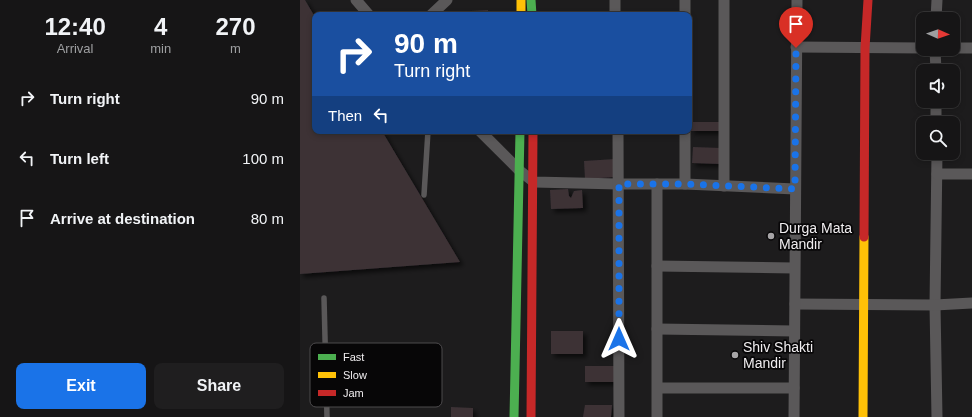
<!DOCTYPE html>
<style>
body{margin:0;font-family:Arial,sans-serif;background:#1f1e1f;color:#f1f3f6;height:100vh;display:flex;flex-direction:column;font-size:15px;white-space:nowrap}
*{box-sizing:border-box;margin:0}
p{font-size:13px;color:#9e9fa1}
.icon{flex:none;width:22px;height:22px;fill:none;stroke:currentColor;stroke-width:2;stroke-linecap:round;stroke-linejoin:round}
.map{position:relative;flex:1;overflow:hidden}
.sheet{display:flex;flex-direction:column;background:#161516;width:300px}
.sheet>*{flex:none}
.hud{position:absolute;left:12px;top:12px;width:380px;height:122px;border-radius:8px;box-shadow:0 2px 6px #0003,0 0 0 1px #353435;background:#1a4fa0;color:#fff;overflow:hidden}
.needle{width:26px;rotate:92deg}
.fabs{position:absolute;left:616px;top:12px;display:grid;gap:8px}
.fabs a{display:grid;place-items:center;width:44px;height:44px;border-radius:8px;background:#161516;box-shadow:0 2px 6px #0003,0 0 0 1px #353435;font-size:20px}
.pin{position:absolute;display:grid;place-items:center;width:34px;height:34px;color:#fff;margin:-41px -17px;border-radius:50% 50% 50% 0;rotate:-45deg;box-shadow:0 0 4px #0007}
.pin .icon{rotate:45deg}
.me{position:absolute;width:44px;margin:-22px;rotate:0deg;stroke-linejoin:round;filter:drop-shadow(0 0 3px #0008)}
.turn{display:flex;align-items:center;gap:14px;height:84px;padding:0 16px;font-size:18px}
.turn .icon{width:52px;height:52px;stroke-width:2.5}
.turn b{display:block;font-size:28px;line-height:34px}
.then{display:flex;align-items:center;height:38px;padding:0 16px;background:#0003;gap:8px;font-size:15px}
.eta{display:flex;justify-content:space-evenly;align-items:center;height:68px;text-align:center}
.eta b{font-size:24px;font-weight:600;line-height:28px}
.action{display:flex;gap:8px;margin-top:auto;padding:8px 16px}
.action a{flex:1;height:46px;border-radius:8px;background:#1a73e8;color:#fff;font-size:16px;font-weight:600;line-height:46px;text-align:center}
.action a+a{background:#1f1e1f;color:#f1f3f6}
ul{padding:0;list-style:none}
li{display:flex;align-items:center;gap:12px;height:60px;padding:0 16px}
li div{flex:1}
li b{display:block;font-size:15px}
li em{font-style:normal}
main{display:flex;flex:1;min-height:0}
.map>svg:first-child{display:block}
.building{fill:#3c3236;filter:url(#shadow)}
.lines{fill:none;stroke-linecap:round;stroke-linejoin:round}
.lane{stroke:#5a5859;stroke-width:5.5}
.street{stroke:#5a5859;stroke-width:11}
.fast{stroke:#4caf50;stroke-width:9}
.slow{stroke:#ffc107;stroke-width:9}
.jam{stroke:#c62828;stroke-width:9}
.route{stroke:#1a73e8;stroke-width:7;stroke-dasharray:0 12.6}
.poi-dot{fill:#a6a4a6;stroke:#070607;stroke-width:1.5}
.labels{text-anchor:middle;stroke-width:3.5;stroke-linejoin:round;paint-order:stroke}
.poi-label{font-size:14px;fill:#f0edef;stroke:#070607;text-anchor:start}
.key{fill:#070607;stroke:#4d4b4d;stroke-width:1}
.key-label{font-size:11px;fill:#f0edef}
</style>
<main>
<section class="sheet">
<div class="eta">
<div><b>12:40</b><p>Arrival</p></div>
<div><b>4</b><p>min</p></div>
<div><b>270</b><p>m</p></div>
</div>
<ul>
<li><svg class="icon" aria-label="right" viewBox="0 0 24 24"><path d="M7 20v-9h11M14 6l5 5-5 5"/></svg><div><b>Turn right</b></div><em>90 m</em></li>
<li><svg class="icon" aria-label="left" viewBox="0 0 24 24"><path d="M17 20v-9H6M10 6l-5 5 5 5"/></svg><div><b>Turn left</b></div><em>100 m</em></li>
<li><svg class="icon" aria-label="arrive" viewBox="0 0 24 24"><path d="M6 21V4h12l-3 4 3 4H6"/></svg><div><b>Arrive at destination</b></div><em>80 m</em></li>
</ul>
<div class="action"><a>Exit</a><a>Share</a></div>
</section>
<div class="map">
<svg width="672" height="417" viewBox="0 0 672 417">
<defs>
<filter id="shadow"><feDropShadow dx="3.5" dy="3.5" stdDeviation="2" flood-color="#0009"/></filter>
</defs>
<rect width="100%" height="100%" fill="#1d1c1d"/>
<g class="building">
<path d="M0,0h5l10,17v114h67l78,131 -160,12z"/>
<path d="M188,10v5h-17v-4z"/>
<rect x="391" y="122" width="29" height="9"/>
<path d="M393,147l28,1v16l-29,-1z"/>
<path d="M315,159l1,18 -31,2 -1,-18z"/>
<path d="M268,189l1,7 2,2 3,-7 8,-1 1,18 -32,1 -1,-19z"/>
<rect x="251" y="331" width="32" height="23"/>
<rect x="285" y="366" width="29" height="16"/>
<path d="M285,405h27l-1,12h-28z"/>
<path d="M151,407l22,1v9h-22z"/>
</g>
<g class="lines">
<g class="lane">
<path d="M124,195l4,-64"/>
<path d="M24,298l3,119"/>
</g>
<g class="street">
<path d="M56,0l13,15"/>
<path d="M315,0v15"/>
<path d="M385,0v15"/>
<path d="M424,0v186"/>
<path d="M131,15l16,-15"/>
<path d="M636,19l1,-19"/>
<path d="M496,47l127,1"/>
<path d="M653,48h19"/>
<path d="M635,49l1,22"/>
<path d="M636,101v22"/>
<path d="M180,131l40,40 14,11 85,2h66l110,5"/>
<path d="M318,131l1,286"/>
<path d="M385,131v53"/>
<path d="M637,153l-2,152 2,112"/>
<path d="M637,174h35"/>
<path d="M357,266l137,2"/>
<path d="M495,304l140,1 37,-2"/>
<path d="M357,329l137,2"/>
<path d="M358,388h136"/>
<path d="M357,417v-233"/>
<path d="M494,417l3,-417"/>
</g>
<g class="fast">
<path d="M231,0l1,15"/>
<path d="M214,417l6,-286"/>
</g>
<g class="slow">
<path d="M221,0v15"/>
<path d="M563,417l1,-180"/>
</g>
<g class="jam">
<path d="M564,237l1,-189 3,-48"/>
<path d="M231,417l2,-286"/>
</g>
</g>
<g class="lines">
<path class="route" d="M319,339v-155h66l110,5 1,-141"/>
</g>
<g class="poi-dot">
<circle cx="471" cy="236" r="4"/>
<circle cx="435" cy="355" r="4"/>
</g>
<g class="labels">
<g class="poi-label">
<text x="479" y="233">Durga Mata<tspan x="479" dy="16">Mandir</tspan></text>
<text x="443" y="352">Shiv Shakti<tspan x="443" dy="16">Mandir</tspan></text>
</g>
</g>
<rect x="10" y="343" width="132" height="64" rx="6" class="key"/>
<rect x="18" y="354" width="18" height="6" fill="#4caf50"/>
<rect x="18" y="372" width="18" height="6" fill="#ffc107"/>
<rect x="18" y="390" width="18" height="6" fill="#c62828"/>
<g class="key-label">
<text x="43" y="361">Fast</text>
<text x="43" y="379">Slow</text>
<text x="43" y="397">Jam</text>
</g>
</svg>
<div class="fabs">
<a><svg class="needle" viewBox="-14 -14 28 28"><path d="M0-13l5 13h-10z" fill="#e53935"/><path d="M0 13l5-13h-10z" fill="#9e9fa1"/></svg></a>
<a><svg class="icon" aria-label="sound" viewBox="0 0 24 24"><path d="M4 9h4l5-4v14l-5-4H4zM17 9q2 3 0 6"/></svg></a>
<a><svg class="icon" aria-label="search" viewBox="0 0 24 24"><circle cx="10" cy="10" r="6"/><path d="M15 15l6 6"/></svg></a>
</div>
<div class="pin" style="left:496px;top:48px;background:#d93025"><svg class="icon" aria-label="arrive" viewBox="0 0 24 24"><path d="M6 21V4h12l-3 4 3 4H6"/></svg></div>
<svg class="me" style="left:319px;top:339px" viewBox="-20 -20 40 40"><path d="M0-17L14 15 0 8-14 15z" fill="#1a73e8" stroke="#fff" stroke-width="4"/></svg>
<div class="hud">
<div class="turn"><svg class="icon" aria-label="right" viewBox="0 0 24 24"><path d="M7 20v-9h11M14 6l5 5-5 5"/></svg><div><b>90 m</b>Turn right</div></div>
<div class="then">Then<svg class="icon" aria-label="left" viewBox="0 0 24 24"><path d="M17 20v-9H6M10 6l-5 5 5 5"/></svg></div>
</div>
</div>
</main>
